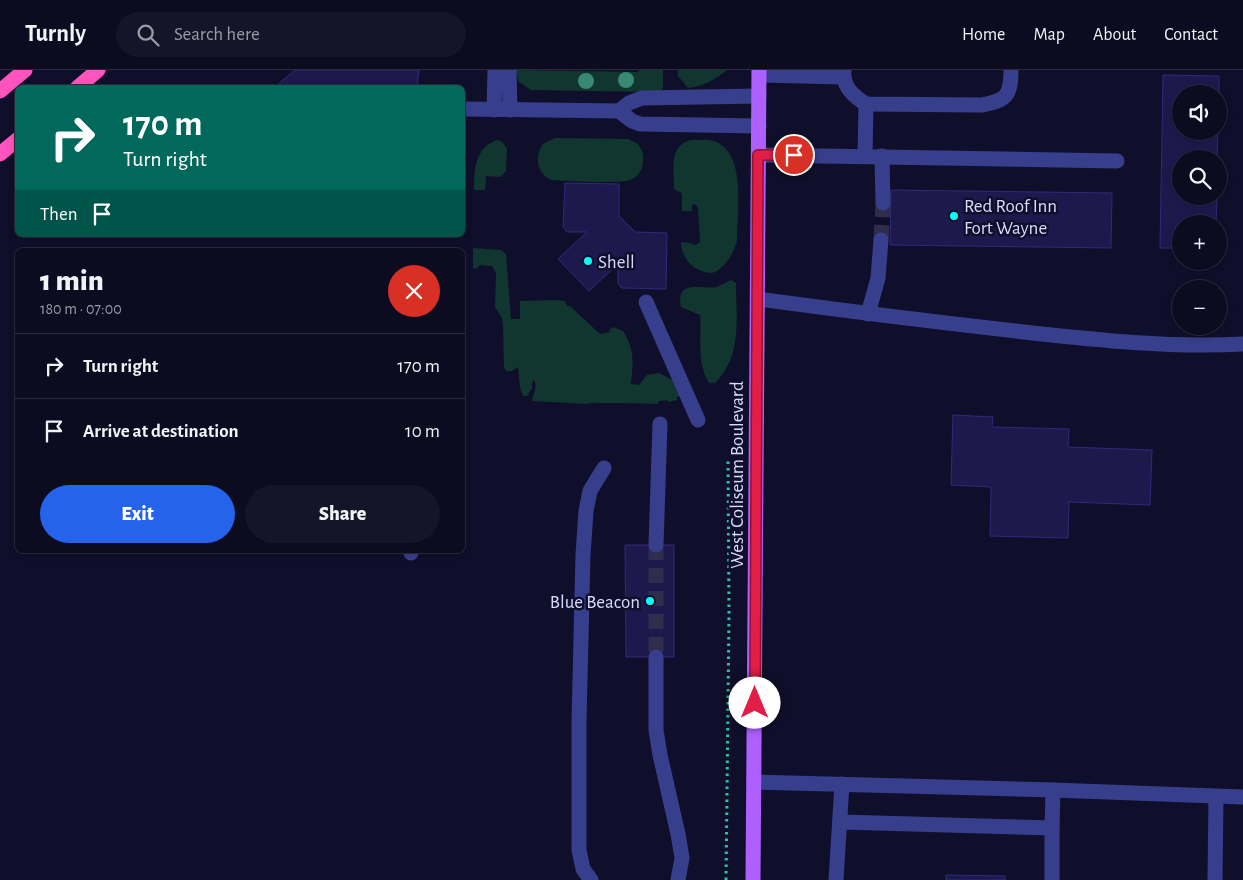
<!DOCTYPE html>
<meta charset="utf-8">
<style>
body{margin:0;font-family:"Alegreya Sans",sans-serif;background:#151429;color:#f1f3f6;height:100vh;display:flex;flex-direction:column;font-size:19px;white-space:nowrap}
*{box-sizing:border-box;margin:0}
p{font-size:16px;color:#9a9ba5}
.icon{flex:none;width:28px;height:28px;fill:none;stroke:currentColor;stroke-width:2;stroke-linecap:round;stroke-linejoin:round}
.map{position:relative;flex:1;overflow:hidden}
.drawer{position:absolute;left:15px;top:178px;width:450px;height:305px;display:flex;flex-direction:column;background:#0c0b20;border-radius:8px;box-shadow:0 2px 8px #0003,0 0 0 1px #2c2b3e}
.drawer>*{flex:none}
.banner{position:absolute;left:15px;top:15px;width:450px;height:152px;border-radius:8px;box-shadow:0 2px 8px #0003,0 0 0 1px #2c2b3e;background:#00695c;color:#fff;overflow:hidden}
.tools{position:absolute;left:1172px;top:15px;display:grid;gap:10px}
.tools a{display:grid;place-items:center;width:55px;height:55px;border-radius:50%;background:#0c0b20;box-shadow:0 2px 8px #0003,0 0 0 1px #2c2b3e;font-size:25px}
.pin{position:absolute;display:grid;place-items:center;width:42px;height:42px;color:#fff;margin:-21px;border:2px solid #fff;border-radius:50%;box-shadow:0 1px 5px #0007}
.me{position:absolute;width:55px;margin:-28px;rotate:0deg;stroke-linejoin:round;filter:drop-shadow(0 0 4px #0008)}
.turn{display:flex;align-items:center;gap:18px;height:105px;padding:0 25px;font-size:22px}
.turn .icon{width:65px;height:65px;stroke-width:2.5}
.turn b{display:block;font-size:35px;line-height:42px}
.then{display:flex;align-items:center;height:48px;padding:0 25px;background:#0003;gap:10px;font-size:19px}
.round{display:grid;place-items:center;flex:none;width:52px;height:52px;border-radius:26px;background:#151429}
.overview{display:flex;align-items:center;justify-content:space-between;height:85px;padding:0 25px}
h1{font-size:30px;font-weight:800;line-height:38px}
.button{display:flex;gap:10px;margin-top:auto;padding:10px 25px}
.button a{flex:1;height:58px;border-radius:30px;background:#2563eb;color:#fff;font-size:20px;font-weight:800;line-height:58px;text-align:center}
.button a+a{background:#151429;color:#f1f3f6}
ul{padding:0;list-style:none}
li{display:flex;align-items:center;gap:15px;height:65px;padding:0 25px;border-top:1px solid #2c2b3e}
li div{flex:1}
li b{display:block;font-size:19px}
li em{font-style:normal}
header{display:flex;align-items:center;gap:30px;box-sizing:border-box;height:70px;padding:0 25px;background:#0c0b20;border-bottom:1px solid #2c2b3e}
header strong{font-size:24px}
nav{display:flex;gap:28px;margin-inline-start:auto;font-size:18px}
.search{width:350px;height:45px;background:#151429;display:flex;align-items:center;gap:12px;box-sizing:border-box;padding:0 18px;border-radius:28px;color:#9a9ba5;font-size:19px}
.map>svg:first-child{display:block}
.green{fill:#11362f}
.building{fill:#1d194d;stroke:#2f2a7b}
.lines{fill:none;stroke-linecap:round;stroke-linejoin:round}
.minor-tunnel{stroke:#2e2d4b;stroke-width:15;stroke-dasharray:15 8;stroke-linecap:butt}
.path{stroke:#27c5a6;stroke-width:3;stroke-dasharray:2.5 4;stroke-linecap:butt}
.minor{stroke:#373f8d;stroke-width:15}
.major{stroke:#ae60ff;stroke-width:15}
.highway{stroke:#ff54bd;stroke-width:15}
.tree{fill:#398775}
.route-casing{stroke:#92132f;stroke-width:12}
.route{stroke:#e11d48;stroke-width:9}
.poi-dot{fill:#05fff7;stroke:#100f2b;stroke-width:2}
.labels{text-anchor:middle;stroke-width:5;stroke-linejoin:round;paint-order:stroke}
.poi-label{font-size:19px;fill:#d9daff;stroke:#100f2b;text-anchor:start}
.street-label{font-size:19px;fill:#d9daff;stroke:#100f2b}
</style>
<header>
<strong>Turnly</strong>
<div class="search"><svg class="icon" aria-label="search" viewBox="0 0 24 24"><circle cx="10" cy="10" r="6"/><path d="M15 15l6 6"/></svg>Search here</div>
<nav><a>Home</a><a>Map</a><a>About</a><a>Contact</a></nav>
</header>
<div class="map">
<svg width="1243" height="810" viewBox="0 0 1243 810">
<rect width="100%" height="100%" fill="#100f2b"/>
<g class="green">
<path d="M515,0l122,2 3,-2h23v17l-1,3 -4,2 -127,-2 -12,-8z"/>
<path d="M678,0h49c-11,9 -25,17 -39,18l-10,-12z"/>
<path d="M555,68l73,1c8,3 14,7 15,16 1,11 -2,21 -13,25 -9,4 -66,1 -79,0 -14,-7 -17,-23 -8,-36z"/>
<path d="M497,70l4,1 6,7 -1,23 -6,6 -14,-1 -1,14h-11c0,-19 1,-43 23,-50z"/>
<path d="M691,70c7,0 16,-1 23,1 33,11 23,72 23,99 -3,13 -12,29 -25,33 -18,-1 -30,-13 -31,-31l10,1 2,2 5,-1 2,-3 -2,-33 -2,-3 -4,-1v7h-10v-18l-7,-3 -1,-3c0,-18 -5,-42 17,-47z"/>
<path d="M473,178l28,2 5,4 5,65h9v-18l35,-1 10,1 2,5h3l30,28 10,-2 -1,-2 4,-3 10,4c12,19 10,32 8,53l8,1 8,-10 12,-2 17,9 9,13 -8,2v3l-9,2 -1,-2h-2l-1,2 -1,-2 -5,2v2c-18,-1 -37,-1 -56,-1 -7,0 -9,-1 -16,1l-54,-3c1,-7 6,-14 2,-21l-2,3v5l-5,8h-4l-3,-9 -2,-20 -6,4h-6l-2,-4 -1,-41 -1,-8 -7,-11 1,-34 -4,-7 -12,-1 -4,4 -3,-1z"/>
<path d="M731,210l5,3c0,36 7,73 -22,101l-1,-2 -3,2c-14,-20 -8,-46 -10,-69l-19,-8c-6,-29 21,-17 36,-20 5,-2 9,-5 14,-7z"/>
</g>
<g class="building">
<path d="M295,0h124l-2,18h-140l-1,-2z"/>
<path d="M1163,5l56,1v18h-38v37h37l-1,28h-36v37h36l-1,28h-35v24h-21z"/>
<path d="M565,113l54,1v32l16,16 32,1 -1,56 -44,-1 -4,-4v-20l-29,27 -31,-32 29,-27h-20l-4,-5z"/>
<path d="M891,120l221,3 -1,55 -221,-3z"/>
<path d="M953,345l40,2 -1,10 77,2 -1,18 84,3 -2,55 -81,-3 -1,36 -78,-2 1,-49 -40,-2z"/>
<path d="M625,475h49v112h-48z"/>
<path d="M946,805l59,1v4h-59z"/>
</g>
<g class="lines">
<g class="minor-tunnel">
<path d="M881,170l2,-37"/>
<path d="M656,475v112"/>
</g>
<path class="path" d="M726,810l3,-267 -1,-154"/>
<g class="minor">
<path d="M509,0l1,40"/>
<path d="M844,0c-2,16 9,26 22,34l115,1c25,-4 30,-9 30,-35"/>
<path d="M759,5l84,2"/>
<path d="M462,39l157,2 13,10 8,3 119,2"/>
<path d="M494,40l1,-40"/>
<path d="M619,41l10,-8 13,-5 117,-2"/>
<path d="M759,85l358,6"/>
<path d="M865,86l1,-52"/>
<path d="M882,86l1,47"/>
<path d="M758,229c88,12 177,23 266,33 73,8 146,16 219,12"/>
<path d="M646,232l52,118"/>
<path d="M868,244l10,-36 3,-38"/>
<path d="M656,475l4,-121"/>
<path d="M411,483v-3"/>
<path d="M656,587v73l4,25 18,79 4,24 -4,22"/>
<path d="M754,712l299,8 190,7"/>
<path d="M840,752l212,6 1,-38"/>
<path d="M1052,758v52"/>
<path d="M591,810l-8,-11 -4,-19v-129l4,-166 3,-44 4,-20 14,-23"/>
<path d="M836,810l6,-96"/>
<path d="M1215,810l1,-83"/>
</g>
<path class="major" d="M753,810l6,-810"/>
<g class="highway">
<path d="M77,18l21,-18"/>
<path d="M0,21l25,-21"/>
<path d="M0,84l18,-15"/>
</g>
</g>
<g class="tree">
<circle cx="626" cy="10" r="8"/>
<circle cx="586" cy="11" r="8"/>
</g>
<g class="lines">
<defs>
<path id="route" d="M755,633l3,-548h36"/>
</defs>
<use href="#route" class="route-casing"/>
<use href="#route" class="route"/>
</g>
<g class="poi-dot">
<circle cx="954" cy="146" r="5"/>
<circle cx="588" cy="191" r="5"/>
<circle cx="650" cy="531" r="5"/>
</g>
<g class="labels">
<g class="poi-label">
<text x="964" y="142">Red Roof Inn<tspan x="964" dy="22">Fort Wayne</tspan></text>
<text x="598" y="198">Shell</text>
<text x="640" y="538" text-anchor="end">Blue Beacon</text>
</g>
<g class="street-label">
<text transform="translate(736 405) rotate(-90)" y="7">West Coliseum Boulevard</text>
</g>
</g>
</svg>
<div class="tools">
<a><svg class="icon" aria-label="sound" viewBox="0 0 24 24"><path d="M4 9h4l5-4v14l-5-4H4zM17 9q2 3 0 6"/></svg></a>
<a><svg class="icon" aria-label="search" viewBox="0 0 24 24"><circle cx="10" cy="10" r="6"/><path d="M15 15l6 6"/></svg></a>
<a>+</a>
<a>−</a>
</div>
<div class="pin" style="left:794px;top:85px;background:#d93025"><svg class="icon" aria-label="arrive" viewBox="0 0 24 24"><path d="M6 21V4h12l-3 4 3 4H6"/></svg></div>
<svg class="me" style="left:755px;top:633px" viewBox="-20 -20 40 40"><circle r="19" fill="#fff"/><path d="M0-13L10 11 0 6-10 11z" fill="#e11d48"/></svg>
<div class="banner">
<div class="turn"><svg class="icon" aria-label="right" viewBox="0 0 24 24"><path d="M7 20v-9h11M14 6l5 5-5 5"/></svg><div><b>170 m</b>Turn right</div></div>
<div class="then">Then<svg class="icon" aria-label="arrive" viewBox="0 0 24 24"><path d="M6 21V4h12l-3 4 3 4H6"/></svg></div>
</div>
<section class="drawer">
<div class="overview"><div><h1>1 min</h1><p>180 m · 07:00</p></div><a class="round" style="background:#d93025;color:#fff"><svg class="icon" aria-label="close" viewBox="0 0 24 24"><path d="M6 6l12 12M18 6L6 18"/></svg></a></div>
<ul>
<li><svg class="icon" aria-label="right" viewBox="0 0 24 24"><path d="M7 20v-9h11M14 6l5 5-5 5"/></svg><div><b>Turn right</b></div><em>170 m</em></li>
<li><svg class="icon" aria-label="arrive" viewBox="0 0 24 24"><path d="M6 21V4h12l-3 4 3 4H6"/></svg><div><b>Arrive at destination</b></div><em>10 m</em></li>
</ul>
<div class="button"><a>Exit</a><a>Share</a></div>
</section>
</div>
